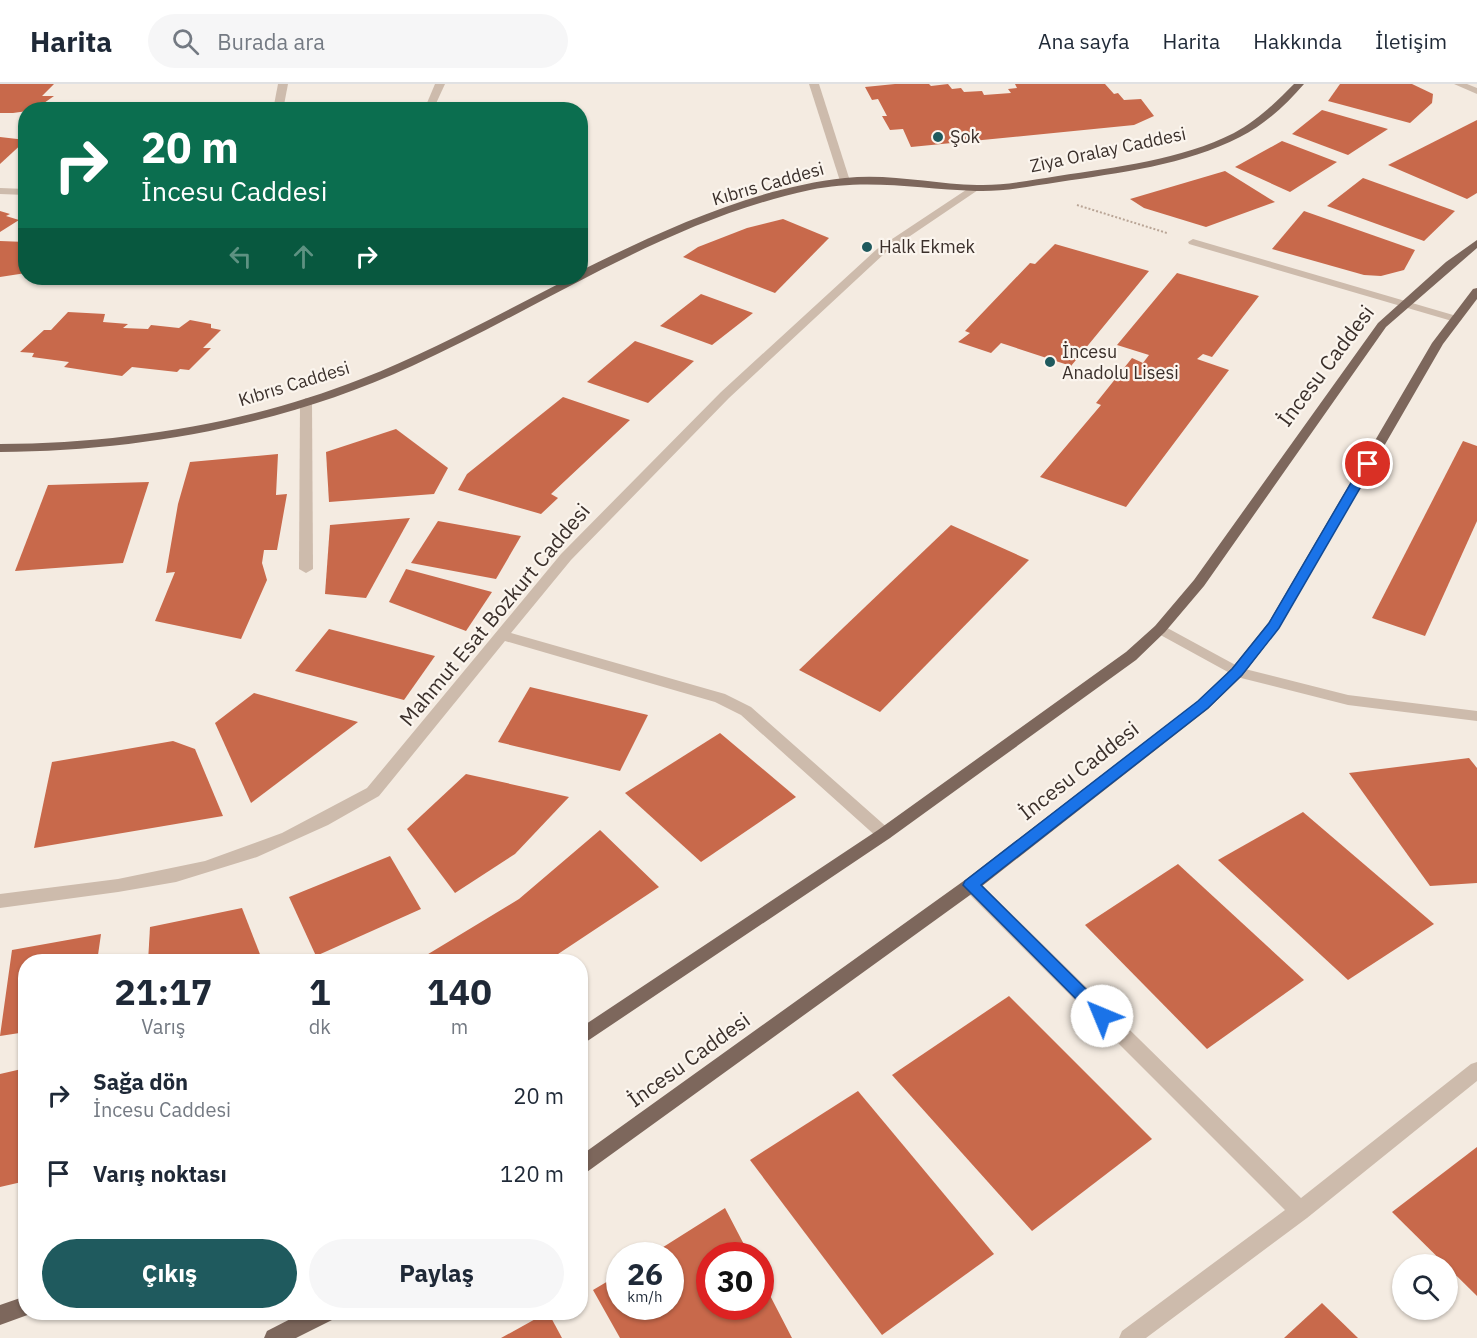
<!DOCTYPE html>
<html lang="tr">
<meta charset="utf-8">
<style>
body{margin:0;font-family:"IBM Plex Sans",sans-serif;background:#f6f6f7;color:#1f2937;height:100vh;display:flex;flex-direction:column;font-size:22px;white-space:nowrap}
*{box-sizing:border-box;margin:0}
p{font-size:20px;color:#747a83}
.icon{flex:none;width:33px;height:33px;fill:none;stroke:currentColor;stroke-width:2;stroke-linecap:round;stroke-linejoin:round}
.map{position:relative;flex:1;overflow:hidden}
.side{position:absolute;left:18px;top:870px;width:570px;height:366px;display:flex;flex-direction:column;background:#fff;border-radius:24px;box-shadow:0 2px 4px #0004}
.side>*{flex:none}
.banner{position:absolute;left:18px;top:18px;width:570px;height:183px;border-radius:24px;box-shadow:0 2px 4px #0004;background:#0b6e4f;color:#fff;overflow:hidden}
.buttons{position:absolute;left:1392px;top:1170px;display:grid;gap:12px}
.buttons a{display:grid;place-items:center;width:66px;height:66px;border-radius:50%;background:#fff;box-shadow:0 2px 4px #0004;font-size:30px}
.speed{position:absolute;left:606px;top:1158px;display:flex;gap:12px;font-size:30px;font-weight:700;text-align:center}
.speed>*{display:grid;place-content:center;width:78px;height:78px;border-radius:50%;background:#fff;box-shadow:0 2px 4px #0004;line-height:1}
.speed small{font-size:15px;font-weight:400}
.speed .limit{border:9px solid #d22;background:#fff;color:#111}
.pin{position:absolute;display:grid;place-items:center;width:51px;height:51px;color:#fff;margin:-26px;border:3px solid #fff;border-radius:50%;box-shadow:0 2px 6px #0007}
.me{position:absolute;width:66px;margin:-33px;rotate:315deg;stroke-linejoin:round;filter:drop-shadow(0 0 4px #0008)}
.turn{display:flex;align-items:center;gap:21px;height:126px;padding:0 24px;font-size:27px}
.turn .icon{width:78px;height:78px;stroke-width:2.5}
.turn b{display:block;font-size:42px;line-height:51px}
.lanes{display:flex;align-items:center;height:57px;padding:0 24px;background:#0003;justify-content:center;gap:30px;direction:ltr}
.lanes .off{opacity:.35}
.eta{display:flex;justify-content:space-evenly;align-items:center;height:102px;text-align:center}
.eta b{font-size:36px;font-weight:700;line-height:42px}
.primary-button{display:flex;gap:12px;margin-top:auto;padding:12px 24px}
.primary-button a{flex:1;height:69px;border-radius:36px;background:#1f5a5e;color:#fff;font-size:24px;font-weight:700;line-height:69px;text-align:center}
.primary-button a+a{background:#f6f6f7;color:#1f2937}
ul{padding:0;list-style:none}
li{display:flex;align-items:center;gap:18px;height:78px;padding:0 24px}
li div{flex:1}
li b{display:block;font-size:22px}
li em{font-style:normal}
header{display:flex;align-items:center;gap:36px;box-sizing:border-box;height:84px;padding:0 30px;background:#fff;border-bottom:2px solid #e0e1e3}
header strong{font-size:28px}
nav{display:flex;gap:33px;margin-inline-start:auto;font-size:21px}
.search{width:420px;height:54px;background:#f6f6f7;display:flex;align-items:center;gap:15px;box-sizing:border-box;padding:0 21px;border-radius:33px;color:#747a83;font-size:22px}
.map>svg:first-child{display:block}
.building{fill:#c8694b}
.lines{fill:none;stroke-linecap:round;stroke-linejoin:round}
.path{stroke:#b9a596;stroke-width:2;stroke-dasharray:2 2;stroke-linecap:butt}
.minor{fill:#cdbbac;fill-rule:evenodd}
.major{fill:#7d675c;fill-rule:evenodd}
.route{fill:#1a73e8;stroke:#114b97;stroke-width:1.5}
.poi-dot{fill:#1f5a5e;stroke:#fbf5ee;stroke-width:2}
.labels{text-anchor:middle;stroke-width:4.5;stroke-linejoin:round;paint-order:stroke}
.far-poi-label{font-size:18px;fill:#3b302b;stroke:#fbf5ee;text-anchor:start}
.far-street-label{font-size:18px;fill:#3b302b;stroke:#fbf5ee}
.street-label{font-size:21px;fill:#3b302b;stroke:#fbf5ee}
</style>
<header>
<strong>Harita</strong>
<div class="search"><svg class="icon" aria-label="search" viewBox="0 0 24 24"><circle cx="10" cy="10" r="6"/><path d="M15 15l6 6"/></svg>Burada ara</div>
<nav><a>Ana sayfa</a><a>Harita</a><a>Hakkında</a><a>İletişim</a></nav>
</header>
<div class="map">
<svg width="1477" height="1254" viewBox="0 0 1477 1254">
<rect width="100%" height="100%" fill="#f4ebe1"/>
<g class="building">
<path d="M0,0h54l-12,12h12l-10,7h-5l-4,7 -22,3h-13z"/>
<path d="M895,0h34l2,2 17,-2 4,5 9,-1 3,4 18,-1 2,4 27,-2 -3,-4 9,-1 -2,-4h90l9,10 4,-1 6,7 17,-1 13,17 -20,9 -223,22 -8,-18 -13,1 -8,-14h5l-9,-17 -6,1 -7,-13z"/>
<path d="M1340,0h72l21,10 -1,9 -22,20 -82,-22z"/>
<path d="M1322,26l66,19 -40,26 -56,-21z"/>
<path d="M1477,36v73l-10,6 -79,-34z"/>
<path d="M0,53l26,3 -26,24z"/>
<path d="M1282,57l55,21 -47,30 -55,-25z"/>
<path d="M1225,87l50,31 -69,25 -62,-19 -14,-9z"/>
<path d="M1363,94l92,33 -31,30 -97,-35z"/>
<path d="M0,127l10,3 -4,2 13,4 -19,12z"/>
<path d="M1304,127l111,39 -11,20 -23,6 -17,-1 -92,-26z"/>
<path d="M783,135l46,19 -54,55 -92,-36 15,-10 49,-19z"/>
<path d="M0,157l26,1v31l-26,4z"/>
<path d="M1055,160l94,27 -78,95 -70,-23 -10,10 -33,-11 12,-9 -5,-2 65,-68 5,1z"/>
<path d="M1177,189l82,23 -47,61 -9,-3 -6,5 32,11 -103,137 -86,-30 61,-72 -5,-2 36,-45 11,5 6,-8 -32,-10z"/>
<path d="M701,210l52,19 -41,32 -52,-19z"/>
<path d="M68,228l37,2 -2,8 25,2 -5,4 25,1 3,-4 28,3 11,-8 21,4v4l10,2 -18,18h8l-22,22 -9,-1 -3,3 -45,-5 -10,9 -58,-9 5,-5 -37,-5 2,-4 -14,-1 24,-22h7z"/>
<path d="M635,257l59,20 -46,42 -61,-21z"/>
<path d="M563,313l67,23 -79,74 7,4 -17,16 -83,-24 9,-16z"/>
<path d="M396,345l52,39 -14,26 -105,8 -3,-50z"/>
<path d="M1463,357l14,5v75l-52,115 -53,-18z"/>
<path d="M278,370l-2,41 11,-1 -10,56h-13l-2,13 5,17 -26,59 -86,-18 20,-49 -9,1 12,-69 12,-42z"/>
<path d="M149,398l-26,81 -108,8 33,-86z"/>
<path d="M410,434l-44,80 -41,-4 5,-69z"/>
<path d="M438,437l83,15 -25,43 -85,-16z"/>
<path d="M951,441l78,35 -149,152 -81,-42z"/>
<path d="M406,485l86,23 -26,39 -77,-29z"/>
<path d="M329,545l106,27 -31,44 -109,-29z"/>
<path d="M530,603l118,28 -28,56 -122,-29z"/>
<path d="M254,609l104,29 -107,81 -36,-80z"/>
<path d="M720,649l76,64 -95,65 -76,-69z"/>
<path d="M173,657l22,8 28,67 -189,32 18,-86z"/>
<path d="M1469,674l8,10v115l-47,3 -81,-113z"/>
<path d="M466,690l103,23 -54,57 -60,39 -48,-64z"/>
<path d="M1303,728l131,112 -86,56 -130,-120z"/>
<path d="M600,746l59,57 -113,75h-131l104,-63z"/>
<path d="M390,772l31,53 -105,47 -27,-59z"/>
<path d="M1178,780l126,116 -97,69 -122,-124z"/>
<path d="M242,824l21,54h-115l2,-35z"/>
<path d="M101,850l-4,28h-71v70l-26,4 12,-86z"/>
<path d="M1009,912l143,143 -120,92 -140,-156z"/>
<path d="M26,984v113l-26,6v-113z"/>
<path d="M858,1007l136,163 -112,81 -132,-175z"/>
<path d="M1477,1063v149l-85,-84z"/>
<path d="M725,1124l25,48h-40v50h50v-30l32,62h-172l-27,-48 27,-16v32h50v-50h-21z"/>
<path d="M1322,1219l36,35h-74z"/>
<path d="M548,1228l14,26h-61z"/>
</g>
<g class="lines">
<path class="path" d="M1077,121l90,28"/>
<g class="minor">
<path d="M278,0h10l-5,26h-10z"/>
<path d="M435,0h10l-12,26h-9z"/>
<path d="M809,0h10l31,97 -1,2 -9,-2z"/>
<path d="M1454,0h13l10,4v6z"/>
<path d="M972,102l9,2 -96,65 -156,145 -158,162 -60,73 214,61 26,13 139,123 2,4 -2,4 -6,2 -6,-2 -137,-123 -26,-13 -210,-61 -126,155 -51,29 -71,32 -81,25 -58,10 -118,16v-14l118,-15 87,-18 77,-28 85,-45 194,-234 160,-162 156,-143z"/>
<path d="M0,104l26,1v6l-26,-1z"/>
<path d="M1193,155l267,78 2,2 -6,3 -4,-1 -263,-77 -1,-2z"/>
<path d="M306,314l6,4 1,167 -7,4 -7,-4 1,-167z"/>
<path d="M1160,540l81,44 107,27 129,16v10l-129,-16 -111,-28 -82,-45 -2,-3 2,-3z"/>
<path d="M971,794l6,2 324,318 170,-134 6,-2v19l-170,137 -161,120h-27l3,-7 163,-121 -320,-320 -2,-5 2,-5z"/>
</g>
<g class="major">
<path d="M1294,0h10c-18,21 -40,41 -64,53 -54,28 -122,36 -181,45 -28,4 -55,10 -83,9 -57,-2 -109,-13 -166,-1 -144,31 -266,116 -398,176 -128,59 -272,85 -412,86v-8c122,-1 247,-20 361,-65 72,-28 140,-66 209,-101h10v-7c83,-41 173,-83 265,-93 44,-5 88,6 132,7 27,1 54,-5 81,-9 58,-9 123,-16 176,-43 23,-12 42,-31 60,-49z"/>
<path d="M1477,156v8l-91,79 -182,259 -39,46 -29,28 -246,178 -310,208v-18l298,-198 248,-178 29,-26 39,-46 184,-257 68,-61z"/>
<path d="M1477,204v11l-34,45 -164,284 -37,48 -34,33 -231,181 -397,287v-21l385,-276 233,-179 34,-33 37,-46 163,-279 41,-54z"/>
<path d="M26,1212v16l7,1 -33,12v-20z"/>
<path d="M304,1228h33l-3,7 -38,19h-32l3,-7z"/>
</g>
</g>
<path class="route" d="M1368,376l6,4 -95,164 -37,47 -34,33 -227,177 127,126 2,5 -2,4 -6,2 -5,-2 -134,-135 2,-4 233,-180 34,-32 37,-46 93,-159z"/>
<g class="poi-dot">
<circle cx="938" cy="53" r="6"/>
<circle cx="867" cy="163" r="6"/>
<circle cx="1050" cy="278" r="6"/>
</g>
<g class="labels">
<g class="far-poi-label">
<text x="950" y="59">Şok</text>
<text x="879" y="169">Halk Ekmek</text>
<text x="1062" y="274">İncesu<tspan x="1062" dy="21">Anadolu Lisesi</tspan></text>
</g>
<g class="far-street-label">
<text transform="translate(1108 66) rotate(-12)" y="6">Ziya Oralay Caddesi</text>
<text transform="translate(768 100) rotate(-16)" y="6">Kıbrıs Caddesi</text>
<text transform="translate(294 300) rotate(-17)" y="6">Kıbrıs Caddesi</text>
</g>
<g class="street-label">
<text transform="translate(1326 282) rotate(-53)" y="7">İncesu Caddesi</text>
<text transform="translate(495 531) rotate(-50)" y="7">Mahmut Esat Bozkurt Caddesi</text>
<text transform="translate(1079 687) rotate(-38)" y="7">İncesu Caddesi</text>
<text transform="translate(689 976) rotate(-36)" y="7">İncesu Caddesi</text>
</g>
</g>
</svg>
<div class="buttons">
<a><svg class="icon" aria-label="search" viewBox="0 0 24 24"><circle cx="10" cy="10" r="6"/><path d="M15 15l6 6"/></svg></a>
</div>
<div class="speed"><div>26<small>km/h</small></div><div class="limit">30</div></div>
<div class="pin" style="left:1368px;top:380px;background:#d93025"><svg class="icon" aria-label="arrive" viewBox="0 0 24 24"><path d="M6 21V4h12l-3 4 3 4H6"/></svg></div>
<svg class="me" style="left:1102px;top:932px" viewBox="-20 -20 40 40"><circle r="19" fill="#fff"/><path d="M0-13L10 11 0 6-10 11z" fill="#1a73e8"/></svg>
<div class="banner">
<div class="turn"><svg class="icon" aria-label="right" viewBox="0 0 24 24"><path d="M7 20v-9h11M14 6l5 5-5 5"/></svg><div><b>20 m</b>İncesu Caddesi</div></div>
<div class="lanes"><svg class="icon off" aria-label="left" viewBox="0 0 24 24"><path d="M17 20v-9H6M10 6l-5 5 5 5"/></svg><svg class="icon off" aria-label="ahead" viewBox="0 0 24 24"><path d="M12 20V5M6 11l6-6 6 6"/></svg><svg class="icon" aria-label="right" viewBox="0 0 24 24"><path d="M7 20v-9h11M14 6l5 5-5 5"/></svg></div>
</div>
<section class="side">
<div class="eta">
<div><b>21:17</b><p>Varış</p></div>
<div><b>1</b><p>dk</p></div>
<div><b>140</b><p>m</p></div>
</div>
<ul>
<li><svg class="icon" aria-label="right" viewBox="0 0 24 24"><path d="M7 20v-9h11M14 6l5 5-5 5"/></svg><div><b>Sağa dön</b><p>İncesu Caddesi</p></div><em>20 m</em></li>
<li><svg class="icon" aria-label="arrive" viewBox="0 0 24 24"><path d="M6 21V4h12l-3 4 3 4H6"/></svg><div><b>Varış noktası</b></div><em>120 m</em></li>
</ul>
<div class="primary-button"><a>Çıkış</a><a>Paylaş</a></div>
</section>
</div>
